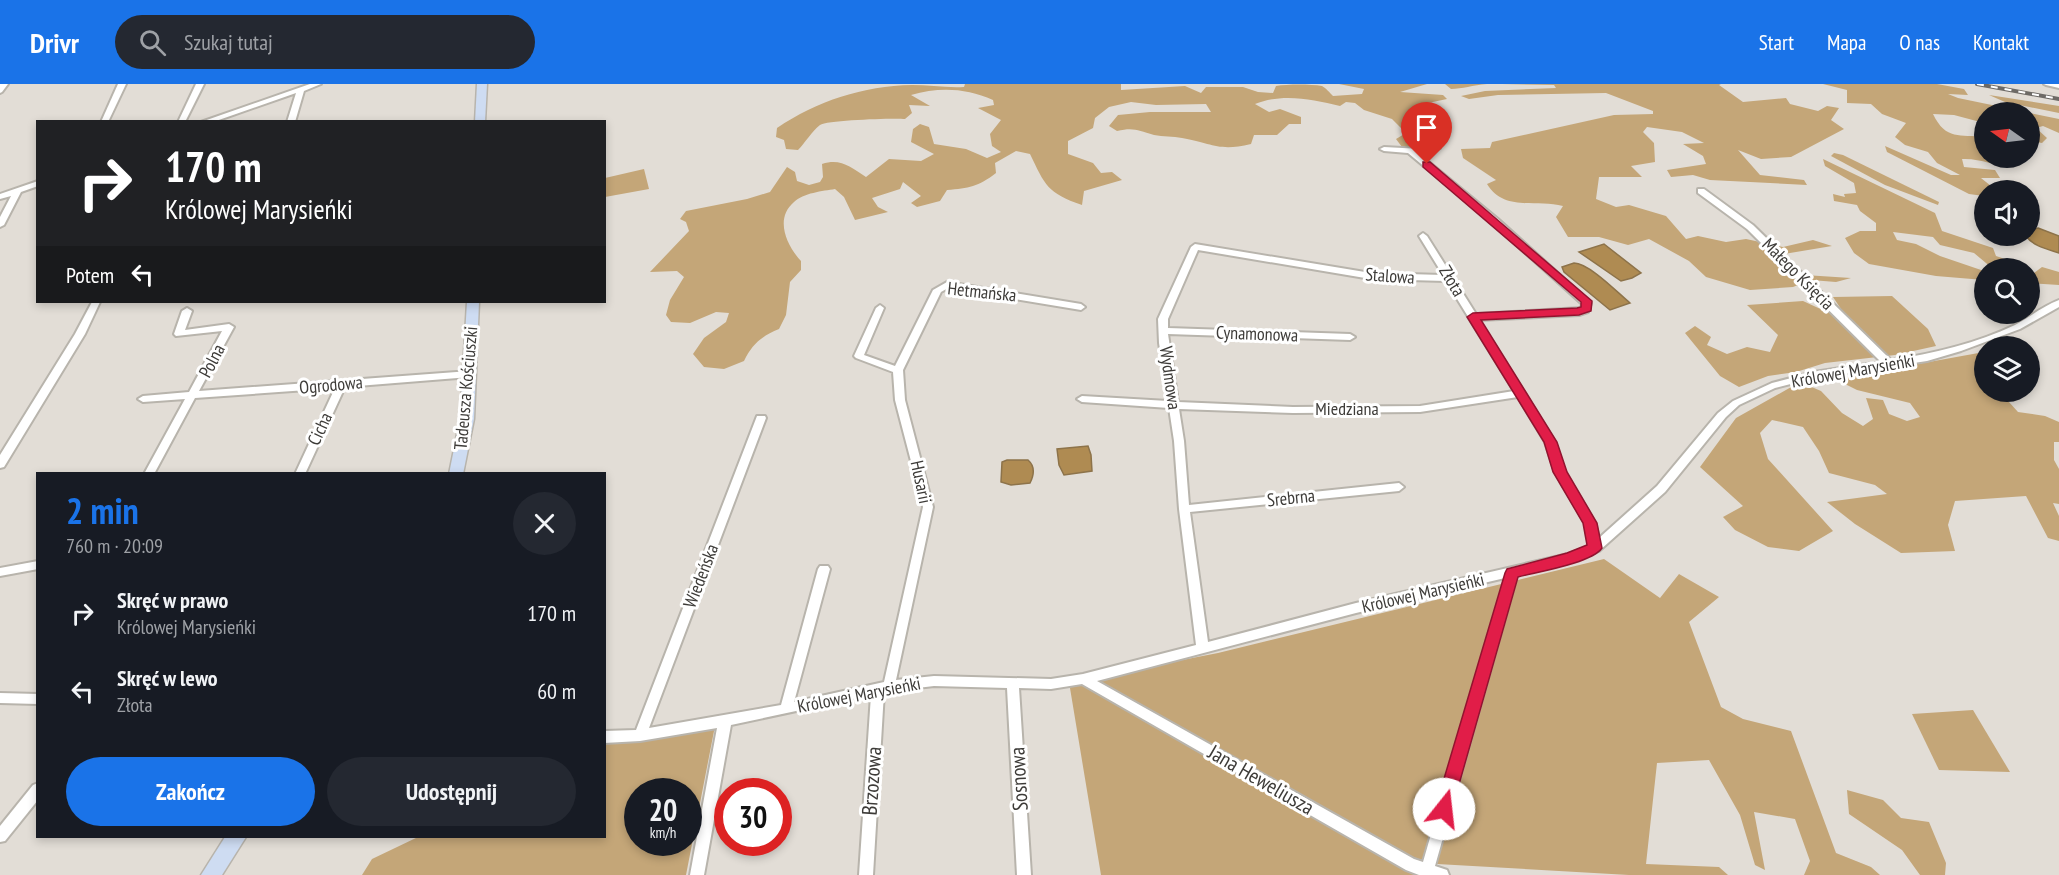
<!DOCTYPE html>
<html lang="pl">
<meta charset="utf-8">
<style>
body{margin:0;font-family:"PT Sans Narrow",sans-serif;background:#242831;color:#f1f3f6;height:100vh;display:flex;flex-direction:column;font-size:22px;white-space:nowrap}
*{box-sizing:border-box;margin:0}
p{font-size:20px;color:#9ea1a6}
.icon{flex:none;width:33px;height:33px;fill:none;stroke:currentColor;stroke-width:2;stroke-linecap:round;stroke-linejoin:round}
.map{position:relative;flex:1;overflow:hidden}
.sheet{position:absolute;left:36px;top:388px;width:570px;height:366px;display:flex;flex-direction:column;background:#171b24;border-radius:0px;box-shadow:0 3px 9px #0003}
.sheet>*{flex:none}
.hud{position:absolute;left:36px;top:36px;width:570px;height:183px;border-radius:0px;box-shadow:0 3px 9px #0003;background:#202124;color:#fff;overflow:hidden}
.needle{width:39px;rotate:284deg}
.buttons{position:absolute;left:1974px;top:18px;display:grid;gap:12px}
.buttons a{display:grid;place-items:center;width:66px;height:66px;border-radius:50%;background:#171b24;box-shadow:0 3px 9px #0003;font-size:30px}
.speed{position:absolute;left:624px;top:694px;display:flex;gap:12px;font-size:30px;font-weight:700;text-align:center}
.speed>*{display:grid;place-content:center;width:78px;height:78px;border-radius:50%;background:#171b24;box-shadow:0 3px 9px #0003;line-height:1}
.speed small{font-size:15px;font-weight:400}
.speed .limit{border:9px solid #d22;background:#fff;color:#111}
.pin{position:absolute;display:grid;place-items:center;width:51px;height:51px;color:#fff;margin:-62px -26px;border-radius:50% 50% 50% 0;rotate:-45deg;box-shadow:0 0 6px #0007}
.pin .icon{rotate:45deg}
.me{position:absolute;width:66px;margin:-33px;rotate:16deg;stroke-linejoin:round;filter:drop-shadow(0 0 4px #0008)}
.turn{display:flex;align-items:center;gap:21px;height:126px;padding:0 30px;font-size:27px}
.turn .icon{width:78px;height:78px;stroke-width:2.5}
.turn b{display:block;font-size:42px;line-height:51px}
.then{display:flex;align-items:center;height:57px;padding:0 30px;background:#0003;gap:12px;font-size:22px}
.round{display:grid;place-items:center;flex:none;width:63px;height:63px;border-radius:32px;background:#242831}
.headline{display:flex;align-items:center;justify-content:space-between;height:102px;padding:0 30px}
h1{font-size:36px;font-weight:700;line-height:45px;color:#1a73e8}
.primary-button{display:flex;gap:12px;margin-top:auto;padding:12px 30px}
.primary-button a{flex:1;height:69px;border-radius:36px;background:#1a73e8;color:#fff;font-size:24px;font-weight:700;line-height:69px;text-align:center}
.primary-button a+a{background:#242831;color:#f1f3f6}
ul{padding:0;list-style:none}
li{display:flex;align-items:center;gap:18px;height:78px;padding:0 30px}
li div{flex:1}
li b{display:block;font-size:22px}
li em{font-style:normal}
header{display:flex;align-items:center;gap:36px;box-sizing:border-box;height:84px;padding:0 30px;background:#1a73e8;color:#fff}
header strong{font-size:28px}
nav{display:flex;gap:33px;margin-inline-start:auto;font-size:21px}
.search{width:420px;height:54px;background:#242831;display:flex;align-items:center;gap:15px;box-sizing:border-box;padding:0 21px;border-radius:33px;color:#9ea1a6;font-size:22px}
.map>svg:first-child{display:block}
.green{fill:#c4a678;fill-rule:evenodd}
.water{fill:#af8b52;stroke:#8d734a;stroke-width:1.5}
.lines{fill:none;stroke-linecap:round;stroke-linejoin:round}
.street-casing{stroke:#b8b4ac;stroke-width:4}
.secondary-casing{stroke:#b8b4ac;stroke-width:3}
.street{fill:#fff;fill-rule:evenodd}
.secondary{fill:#cedcf2;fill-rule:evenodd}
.rail-casing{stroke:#6d6a66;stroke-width:4}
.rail{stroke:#fff;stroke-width:2;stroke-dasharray:7;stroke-linecap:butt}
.route{fill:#e11d48;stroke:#92132f;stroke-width:1.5}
.labels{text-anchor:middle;stroke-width:6;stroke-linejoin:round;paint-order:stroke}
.street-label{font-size:18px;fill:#3d3b38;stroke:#fff}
.near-street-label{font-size:21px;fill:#3d3b38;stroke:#fff}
</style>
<header>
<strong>Drivr</strong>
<div class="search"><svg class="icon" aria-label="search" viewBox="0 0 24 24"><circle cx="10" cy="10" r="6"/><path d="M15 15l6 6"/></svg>Szukaj tutaj</div>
<nav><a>Start</a><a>Mapa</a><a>O nas</a><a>Kontakt</a></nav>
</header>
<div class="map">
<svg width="2059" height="791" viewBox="0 0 2059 791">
<rect width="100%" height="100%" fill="#e2ddd6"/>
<g class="green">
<path d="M965,0h156v6l64,-4 16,7 5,-6h37l15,5 15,1 3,-7c12,-2 34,-2 46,0 4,2 8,7 11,10l29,-2 2,-5 -25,-5h148c-14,1 -25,5 -36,5l-6,-5h-18l-27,8 43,3 4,4 -19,4 -1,10 8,12 2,18 -19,5 -16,-1 -6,-8 10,-6 -14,-14 -28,-9 -9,-7 -9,-1 -6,4c-28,-7 -58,-13 -85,-2l14,8 11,-3 21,8v7h-12l-12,11h-23l-3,9c-33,8 -39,-1 -69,-6 -9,-2 -19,-1 -28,-3 -16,-4 -19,-8 -37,-4l-8,-5 9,-11 32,-3h61l-5,-8 -50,1 -25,-3 -22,5 -14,11 -2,10 -25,13v13l25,9 8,10 11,-1 10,8 -38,11 -2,14c-35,-12 -37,-20 -52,-51l-14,-3 -21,12 1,10c-18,14 -27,15 -49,17l-7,11 -23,6 -6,-4 10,-7 -18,-14 -3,7 -28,9 6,9 10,5 -33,8 -11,-23 -9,-8c-12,2 -32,4 -41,13 -20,17 -7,44 7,59v9l-11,12 -4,33 -7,14c-17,7 -27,15 -35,32l-20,8 -20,-2 -11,-13 11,-16 22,-16 3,-9 -13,-1 -26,11 -19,-1 -5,-7 4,-15 14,-23 -7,-6 -27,1 39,-41 -3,-9 -6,-3 6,-8 61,-12 23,-7 17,-25 8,5 2,9 12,4 11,-3 3,-5 -1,-13c19,-6 28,3 44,13l23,-18 32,2 13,-7 -23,-12 2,-13 7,-5 9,3 5,17 32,5 21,9 14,-6 -9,-6 -2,-12 11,-14 -23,-12 16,-3 -1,-5c-27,-12 -54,-13 -82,-5l19,11 -21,-1 3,8 -7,6c-12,-1 -77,1 -85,6 -8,6 -15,18 -22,25l-12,-1 -2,-9 -8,-3 1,-9c40,-27 86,-42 135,-43 17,0 34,3 52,2z"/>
<path d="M1502,0h219l-2,1 24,17 43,-4 4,6 28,7 9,-5 12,2 -8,12 13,9 -53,28 -30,2 -23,-9 22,25 44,5 3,5 -97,-5 -17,-5 -22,2 -4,-7 39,-6 -3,-8 -20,-12 21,-1 -22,-11 -35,-5 -4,5 11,11 1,19 -24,4 11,11h-43l-3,22 20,8 13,-2 37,11 20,23 12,-3 28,6 20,-3 37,8 30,-7 19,6 -60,10 17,18 62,4 -15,4 -25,-2 -18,7 -43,3 -44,-13 -17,-16 -40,-22 -21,6 -29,-8h-31l-12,-20 7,-11c-27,-7 -59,6 -76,-22l9,-4 -33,-22 -2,-9 29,-1 2,-6 122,-27 39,-1v-3l-47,-18 -108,2 -29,4 -8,-3 24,-5 71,-3 -2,-3z"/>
<path d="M1823,0h114l27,5 4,6 -20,-1 10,4 101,21v14l-16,-7 -7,2 11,10 -5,5 -12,-2v-29h-46v11l-30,-8 -21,-1c13,27 27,20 51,23v21h40l-12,9c-17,-1 -32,-9 -50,-8l2,8 31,3 5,8h-19l15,12h-12v6l-15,-2 -82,-42 -2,-6 66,29h9l-23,-12 -9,-11 -23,-7 -10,-8 11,-14 -24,-9 -11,-10 -24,-1v-13z"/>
<path d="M1989,11l70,11v7l-54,-11z"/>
<path d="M1834,69l9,2 96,47 -1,3 -53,-20 -54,-29z"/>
<path d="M1823,75l112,54 7,18 51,17 3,8 12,4v8h-16l-18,-15 -34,-8 -7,-8 -40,-5 4,8 19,4 24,12 44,15v9l-48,-4 -67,-12 -15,-11 -9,-15 15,-7h16v-8l-16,-12 -3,-6 -23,-4 -1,-7 12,3 -1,-3 12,-1 -2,-10 -29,-17z"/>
<path d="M644,85l5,20 -44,8v-19z"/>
<path d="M2042,183l17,5v13l-29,-2v-7z"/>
<path d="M1892,212l36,33 8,17 -41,9 -70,8 -29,9 -28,4 -29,11 -19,-11 -35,-43 10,-7 16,11 -4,8 20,9 20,-7 23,5 8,-17 -31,-30 56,-4 24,11 14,-3 -8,-12z"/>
<path d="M1984,268v40h16l18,20 27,4 14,6v20h-5v18l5,9v35l-6,-1 6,13v25l-11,-3 -22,-42 -71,5 -7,24 7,26 -54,2 -46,-29 -28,-22 60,-8 -12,-9 -46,-12 -10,-22 -16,-24 -31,-7 -12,13 8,26 65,72 -34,20 -31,-4 -33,-17 -12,-13 20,-11 -43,-39 36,-49 64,-36 21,9 21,22 21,13 10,-7 -7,-21 17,2 6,14 18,7 13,-4 -10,-14 -53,-13 -22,-11z"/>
<path d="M1604,475l56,39 19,-24 40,23 -30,25 32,85 22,12 48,12 45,122 35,14 9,8h-76l6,-14 -15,-42 -41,-7 11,58 -10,-5 -15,-50 -31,-55 -52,3 -11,101 73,3 9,8h-99l-192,-11 -21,11h-315l-32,-193 149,-29z"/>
<path d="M1973,626l37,62 -71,-2 -27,-56z"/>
<path d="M715,642l-29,149h-324l10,-16 46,-22h186l1,-99zM638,708h50v51h-50z"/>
<path d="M1847,706l36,10 18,18 28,4 17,41 -1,12h-25l-18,-25 -53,-36z"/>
</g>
<g class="water">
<path d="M2038,144l21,8v17c-12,-4 -26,-7 -33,-17h4v-6z"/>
<path d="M1604,160l37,29 -9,5 -11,3 -42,-29z"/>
<path d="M1574,179c15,0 44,30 56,40l-20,7 -46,-38 -2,-5z"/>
<path d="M1088,362l3,9 1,16 -28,4 -5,-10 -2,-16z"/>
<path d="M1007,376h21c7,6 6,15 2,23l-19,2 -10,-3 1,-20z"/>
</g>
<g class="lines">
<defs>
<g id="street">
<path d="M0,0h8l-6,8 -2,1z"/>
<path d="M118,0h8l-18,38h-7z"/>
<path d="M196,0h8l-19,38h-7z"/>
<path d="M310,0h11l-17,7 -9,31h-8l9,-29 -83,29h-12z"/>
<path d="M2044,0h15v4l-13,-3z"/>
<path d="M1437,60h3v4l-22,5 80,66 93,84 -3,9 -9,3 -100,5 76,122 10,30 30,51 4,15 58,-52 61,-73 15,-12 39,-18 42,-11 67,-10 -134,-133 -49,-36v-4h6l49,36 138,135c41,-6 86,-17 124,-35 15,-8 28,-19 44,-25v7l-39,22 -59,22 -34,10 -113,17 -39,10 -36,17 -13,12 -61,75 -66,59 -29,11 -53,13 -82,291 12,4 2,5h-30l-13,-5 -324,-186 -31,5 -32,-1 12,187h-14l-10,-187 -73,-2 -50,6 -11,183h-14l12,-180 -140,30 -27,150h-14l27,-147 -77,13 -36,2v-12l32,-1 121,-314h8l1,2 -117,310 132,-23 37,-136 2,-3h8l2,3 -36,133 90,-20 39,-175 -28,-107 -2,-28 -37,-14 -2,-2 22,-48 4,-3 4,3 -20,47 31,11 38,-76 14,-8 134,22 4,3 -4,3 -133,-22 -7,4 -38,78 2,30 28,107 -37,173 38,-4 117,3 32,-5 113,-29 -17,-136 -5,-68 -5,-33 -87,-6 -5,-3 5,-3 86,5 -9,-58 -1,-24 33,-72 4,-3 176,29 72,2 -24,-39 4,-3 4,3 49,78 105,-6 1,-4 -90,-81 -84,-70 -24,-2 -4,-2 4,-2 37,2zM1198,166l173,29 75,2 68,110 -94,15 -127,1 -115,-5 -10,-68 182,6 5,-3 -5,-3 -182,-6v-9zM1518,313l27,45 10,30 30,51 4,23 -21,8 -212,49 -148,39 -18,-130 209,-21 5,-4 -5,-4 -210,22 -5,-64 -5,-32 114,4 127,-1zM1505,494l-82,284 -9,-3 -317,-178 259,-68z"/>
<path d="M38,97v5l-17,6 -17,33 -4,2v-10l11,-21 -11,3v-5z"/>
<path d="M92,218h8l-15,32 -81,133 -4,1v-13l75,-121z"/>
<path d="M187,224l5,3 -7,19 44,-6 5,3 -35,64 271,-20 5,3 -5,3 -125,10 -40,87h-10l40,-86 -140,10 -41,76h-10l41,-75 -42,3 -5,-3 5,-3 46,-4 33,-61 -46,5 -2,-2 8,-23z"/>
<path d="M38,477v8l-38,7v-8z"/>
<path d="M0,609l38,1v10l-38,-1z"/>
<path d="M38,699v17l-33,41 -5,1v-16l33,-41z"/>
</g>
<g id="secondary">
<path d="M477,0h10l-2,38h-10z"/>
<path d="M467,218h12l-5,117 -11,55h-14l11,-55z"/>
<path d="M225,753h21l-24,38h-21z"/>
</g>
</defs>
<use href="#street" class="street-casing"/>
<use href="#secondary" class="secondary-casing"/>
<use href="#street" class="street"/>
<use href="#secondary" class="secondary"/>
<defs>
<path id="rail" d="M1977,0l82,15"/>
</defs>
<use href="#rail" class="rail-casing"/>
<use href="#rail" class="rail"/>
</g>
<path class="route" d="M1423,78h7l162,139 -1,10 -12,4 -98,5 76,122 10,30 30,51 5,25c-10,15 -65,24 -84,29l-66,232 -2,6 -6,2 -7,-2 -2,-6 70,-236 2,-4 60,-16 20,-8 -4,-22 -30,-51 -9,-30 -77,-125 6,-4 104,-5 4,-1v-5l-158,-135z"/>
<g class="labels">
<g class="street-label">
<text transform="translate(1798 190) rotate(45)" y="6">Małego Księcia</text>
<text transform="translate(1390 192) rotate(4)" y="6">Stalowa</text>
<text transform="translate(1452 197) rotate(59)" y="6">Złota</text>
<text transform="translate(982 208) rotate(6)" y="6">Hetmańska</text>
<text transform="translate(1257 250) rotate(2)" y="6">Cynamonowa</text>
<text transform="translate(212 277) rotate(-62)" y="6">Polna</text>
<text transform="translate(1853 287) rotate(-10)" y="6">Królowej Marysieńki</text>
<text transform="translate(1170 294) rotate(82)" y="6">Wydmowa</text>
<text transform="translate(331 301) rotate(-5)" y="6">Ogrodowa</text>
<text transform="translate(466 304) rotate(-85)" y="6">Tadeusza Kościuszki</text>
<text x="1347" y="331">Miedziana</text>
<text transform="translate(320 345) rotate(-65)" y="6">Cicha</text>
<text transform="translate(921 398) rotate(78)" y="6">Husarii</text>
<text transform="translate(1291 414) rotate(-6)" y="6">Srebrna</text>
<text transform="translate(701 492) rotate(-69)" y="6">Wiedeńska</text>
<text transform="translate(1423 509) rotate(-13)" y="6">Królowej Marysieńki</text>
<text transform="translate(859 611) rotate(-11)" y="6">Królowej Marysieńki</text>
</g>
<g class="near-street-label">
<text transform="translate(1019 695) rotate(-93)" y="7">Sosnowa</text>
<text transform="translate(1261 696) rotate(30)" y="7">Jana Heweliusza</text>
<text transform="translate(872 697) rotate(-86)" y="7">Brzozowa</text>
</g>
</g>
</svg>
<div class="buttons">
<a><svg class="needle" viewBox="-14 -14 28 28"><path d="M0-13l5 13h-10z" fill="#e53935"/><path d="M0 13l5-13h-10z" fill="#9ea1a6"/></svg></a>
<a><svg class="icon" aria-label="sound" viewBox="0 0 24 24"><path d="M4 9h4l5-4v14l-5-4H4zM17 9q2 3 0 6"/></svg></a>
<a><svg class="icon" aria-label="search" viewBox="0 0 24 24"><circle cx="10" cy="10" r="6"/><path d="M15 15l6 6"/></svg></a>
<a><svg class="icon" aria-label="layers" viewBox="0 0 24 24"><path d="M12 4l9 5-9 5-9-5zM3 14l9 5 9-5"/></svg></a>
</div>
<div class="speed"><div>20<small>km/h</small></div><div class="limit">30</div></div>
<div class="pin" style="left:1427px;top:80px;background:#d93025"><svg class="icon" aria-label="arrive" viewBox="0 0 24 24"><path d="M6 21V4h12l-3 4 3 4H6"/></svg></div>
<svg class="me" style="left:1444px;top:725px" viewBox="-20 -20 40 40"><circle r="19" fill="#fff"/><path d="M0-13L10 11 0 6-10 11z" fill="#e11d48"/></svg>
<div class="hud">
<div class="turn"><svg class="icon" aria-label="right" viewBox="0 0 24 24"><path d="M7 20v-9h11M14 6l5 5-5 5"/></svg><div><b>170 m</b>Królowej Marysieńki</div></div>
<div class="then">Potem<svg class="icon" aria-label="left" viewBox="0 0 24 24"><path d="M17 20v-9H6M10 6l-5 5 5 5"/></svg></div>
</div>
<section class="sheet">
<div class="headline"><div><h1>2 min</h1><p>760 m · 20:09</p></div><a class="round"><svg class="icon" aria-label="close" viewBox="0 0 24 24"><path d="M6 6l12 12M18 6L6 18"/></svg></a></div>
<ul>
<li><svg class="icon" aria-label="right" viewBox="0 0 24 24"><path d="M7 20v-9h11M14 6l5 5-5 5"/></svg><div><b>Skręć w prawo</b><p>Królowej Marysieńki</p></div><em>170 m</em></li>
<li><svg class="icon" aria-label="left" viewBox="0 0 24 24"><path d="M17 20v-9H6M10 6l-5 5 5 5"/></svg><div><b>Skręć w lewo</b><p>Złota</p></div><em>60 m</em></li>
</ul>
<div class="primary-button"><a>Zakończ</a><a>Udostępnij</a></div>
</section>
</div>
